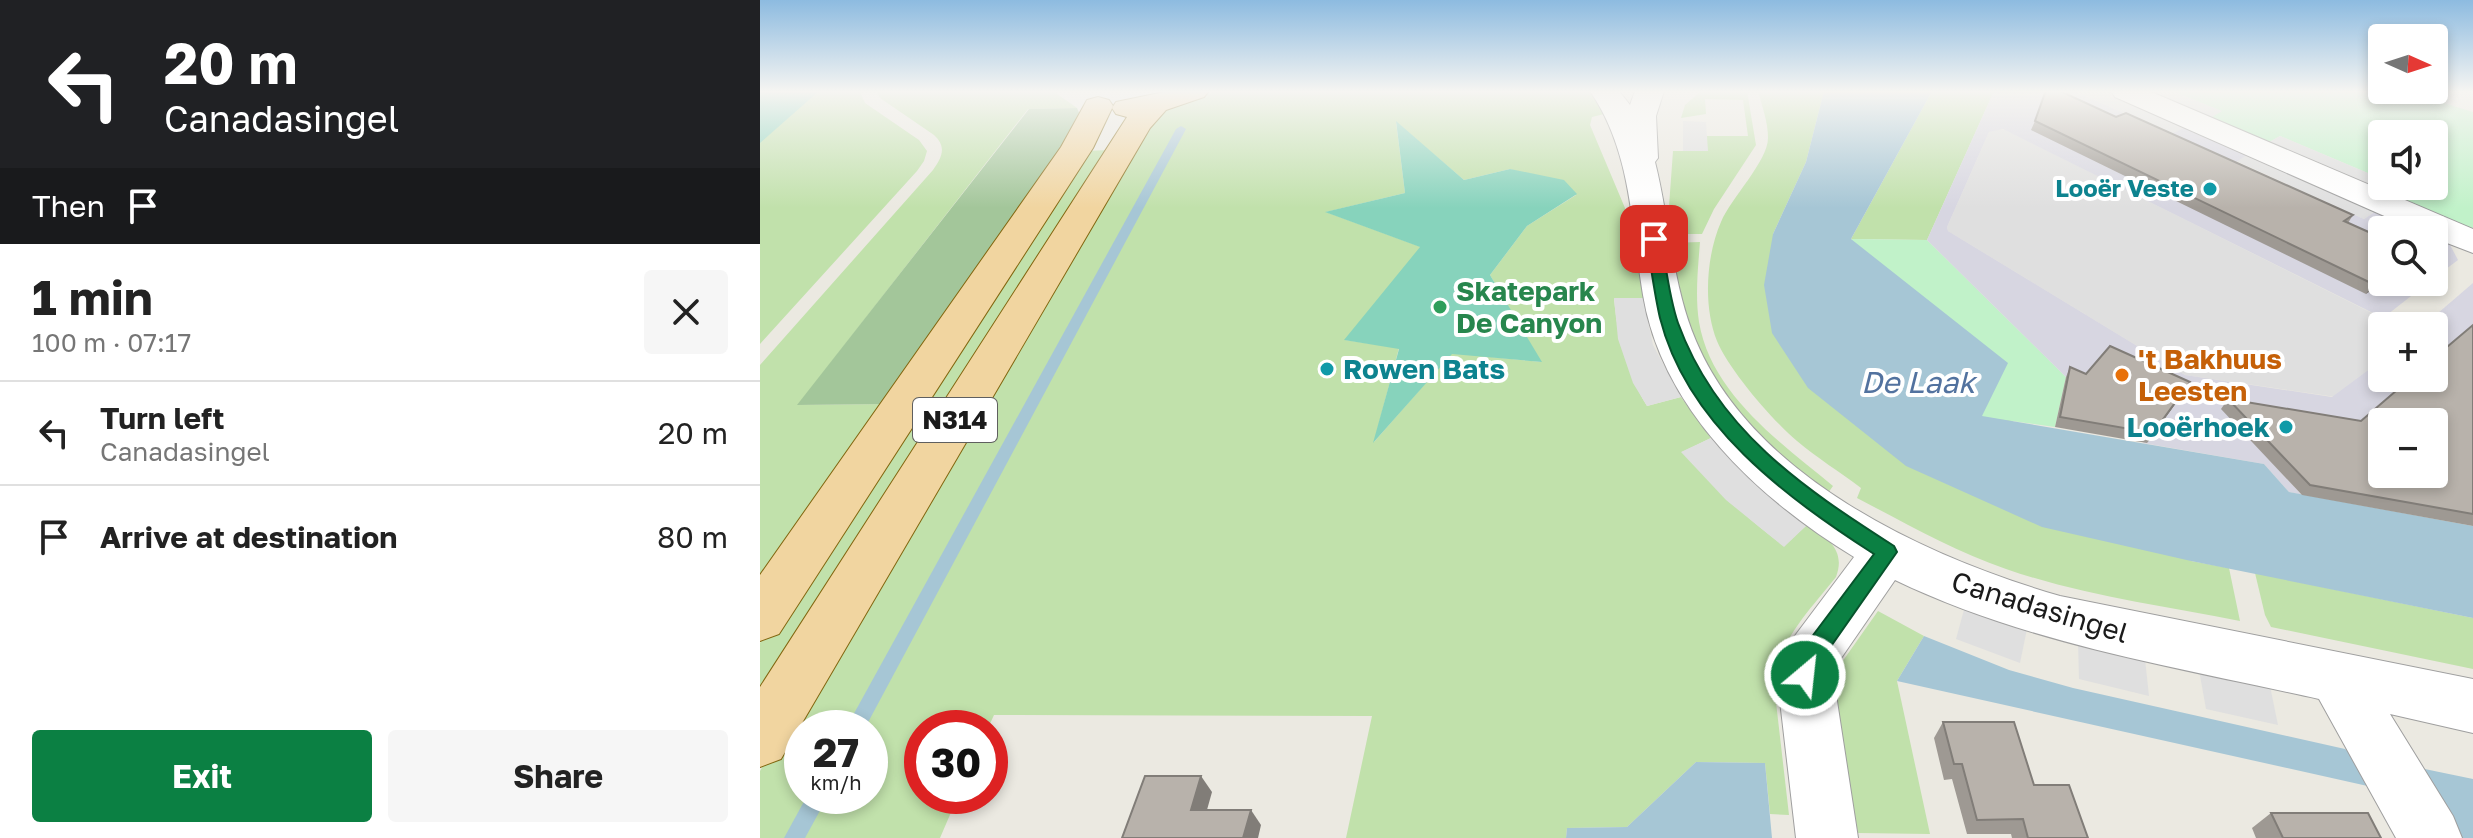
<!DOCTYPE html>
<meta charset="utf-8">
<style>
body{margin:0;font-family:"Golos Text",sans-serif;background:#f6f6f6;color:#222;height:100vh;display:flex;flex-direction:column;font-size:30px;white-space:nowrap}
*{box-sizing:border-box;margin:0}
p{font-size:26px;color:#767676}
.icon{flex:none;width:44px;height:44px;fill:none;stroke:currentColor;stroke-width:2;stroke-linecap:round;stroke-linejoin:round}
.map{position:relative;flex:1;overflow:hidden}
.panel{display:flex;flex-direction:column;background:#fff;width:760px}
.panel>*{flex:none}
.hud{background:#202124;color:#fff;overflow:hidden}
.needle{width:52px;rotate:93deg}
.controls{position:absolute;left:1608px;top:24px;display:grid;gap:16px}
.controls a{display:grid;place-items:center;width:80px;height:80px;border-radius:8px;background:#fff;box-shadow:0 4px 12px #0003;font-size:40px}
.speed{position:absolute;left:24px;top:710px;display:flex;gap:16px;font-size:40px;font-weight:700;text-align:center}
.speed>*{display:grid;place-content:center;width:104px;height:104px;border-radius:50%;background:#fff;box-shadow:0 4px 12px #0003;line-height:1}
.speed small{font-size:20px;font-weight:400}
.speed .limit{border:12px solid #d22;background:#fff;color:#111}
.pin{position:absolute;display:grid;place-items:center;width:68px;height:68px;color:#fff;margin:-34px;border-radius:16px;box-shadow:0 4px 12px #0006}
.me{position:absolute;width:88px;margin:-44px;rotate:28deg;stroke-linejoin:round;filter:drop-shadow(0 0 6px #0008)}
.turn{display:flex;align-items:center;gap:28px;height:168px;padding:0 32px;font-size:36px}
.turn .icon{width:104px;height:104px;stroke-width:2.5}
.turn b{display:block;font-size:56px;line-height:68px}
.then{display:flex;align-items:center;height:76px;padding:0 32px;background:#0003;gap:16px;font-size:30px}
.round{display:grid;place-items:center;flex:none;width:84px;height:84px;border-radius:8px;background:#f6f6f6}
.overview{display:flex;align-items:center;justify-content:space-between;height:136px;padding:0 32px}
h1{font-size:48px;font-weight:700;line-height:60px}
.action{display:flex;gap:16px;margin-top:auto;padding:16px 32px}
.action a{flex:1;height:92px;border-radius:8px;background:#0b8043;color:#fff;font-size:32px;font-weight:700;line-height:92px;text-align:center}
.action a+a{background:#f6f6f6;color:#222}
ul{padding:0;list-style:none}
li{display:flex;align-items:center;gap:24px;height:104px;padding:0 32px;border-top:2px solid #e0e0e0}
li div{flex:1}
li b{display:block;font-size:30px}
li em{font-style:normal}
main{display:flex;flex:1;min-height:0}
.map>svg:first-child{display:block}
.grass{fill:#c1e1ab;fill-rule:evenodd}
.forest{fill:#a3c69a}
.park{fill:#c1f2c9}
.pitch{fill:#87d3bc}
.parking{fill:#dfdfdf}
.plaza{fill:#d7d6e1}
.water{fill:#a6c6d5}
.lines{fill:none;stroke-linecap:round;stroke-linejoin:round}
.stream{fill:#a6c6d5;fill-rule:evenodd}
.minor-casing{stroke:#9f9f9f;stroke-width:2}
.major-casing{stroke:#82660f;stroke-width:2}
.minor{fill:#fff;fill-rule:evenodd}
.major{fill:#f1d5a0;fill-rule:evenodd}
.wall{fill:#9e9993}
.shaded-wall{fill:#817d78}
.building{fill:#b8b2ab;stroke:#817d78;stroke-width:2;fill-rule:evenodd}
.route{fill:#0b8043;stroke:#07532c;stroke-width:2}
.culture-dot{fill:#0f9aa8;stroke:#fff;stroke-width:3}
.leisure-dot{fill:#2e9e5b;stroke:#fff;stroke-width:3}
.food-dot{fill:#e8710a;stroke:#fff;stroke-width:3}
.labels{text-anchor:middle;stroke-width:8;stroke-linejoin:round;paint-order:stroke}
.far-culture-label{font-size:24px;font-weight:bold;fill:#0d838f;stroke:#fff;text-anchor:end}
.shield{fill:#fff;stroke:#5f5f5f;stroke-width:2}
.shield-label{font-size:26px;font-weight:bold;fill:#1b1b1b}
.leisure-label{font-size:28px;font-weight:bold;fill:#27864d;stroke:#fff;text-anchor:start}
.food-label{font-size:28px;font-weight:bold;fill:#c56008;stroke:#fff;text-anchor:start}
.culture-label{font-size:28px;font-weight:bold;fill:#0d838f;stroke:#fff;text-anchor:start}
.street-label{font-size:28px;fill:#1b1b1b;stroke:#fff}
.water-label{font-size:30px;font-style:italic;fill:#52729f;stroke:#fff}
</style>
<main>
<section class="panel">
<div class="hud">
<div class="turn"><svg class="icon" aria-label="left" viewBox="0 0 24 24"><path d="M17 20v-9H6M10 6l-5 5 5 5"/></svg><div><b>20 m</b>Canadasingel</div></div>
<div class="then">Then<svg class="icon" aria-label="arrive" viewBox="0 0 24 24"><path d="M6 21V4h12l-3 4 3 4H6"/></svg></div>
</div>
<div class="overview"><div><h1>1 min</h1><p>100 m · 07:17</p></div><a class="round"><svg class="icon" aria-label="close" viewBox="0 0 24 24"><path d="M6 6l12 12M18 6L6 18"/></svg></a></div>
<ul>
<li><svg class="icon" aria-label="left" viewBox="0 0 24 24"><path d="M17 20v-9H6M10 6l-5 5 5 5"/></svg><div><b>Turn left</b><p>Canadasingel</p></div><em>20 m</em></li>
<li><svg class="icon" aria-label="arrive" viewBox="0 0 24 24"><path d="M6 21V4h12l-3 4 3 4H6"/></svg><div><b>Arrive at destination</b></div><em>80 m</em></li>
</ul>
<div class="action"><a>Exit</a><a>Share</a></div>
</section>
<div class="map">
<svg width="1713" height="838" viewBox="0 0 1713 838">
<rect width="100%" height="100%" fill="#ebe9e1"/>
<g class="grass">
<path d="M0,91h103l-2,3 4,9 54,37 8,11 -3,10 -7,10 -157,173z"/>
<path d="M116,91h177l24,17 -49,1 -230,296 93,-1 -131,172v-211l173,-195c9,-13 14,-23 1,-35l-54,-37z"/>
<path d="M457,91h368l15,7 8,15 -16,4 -2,8 43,102 10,71 -29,1c4,40 12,72 33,107l34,-9 30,41 -29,14c32,35 64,66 102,94l24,-22c20,15 38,26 28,53 -27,34 -58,64 -62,108l15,130 -19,-1 -5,-51 -69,-1 -69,65 -60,1 -1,10h-220l26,-122 -378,-1 -6,13h-66v68h36l-18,42h-180v-67l388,-649 14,-11zM636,122l68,58 46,-11 66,26 -49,31 -37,49 51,87 -89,-9 -78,89 25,-94 -54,-8 76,-93 -95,-35 79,-19zM42,728h68v68h-68z"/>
<path d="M941,91h46l9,54 -42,64 -12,25h-35l6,-83h34v-15h41l-5,-36 -38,-1 1,15 -25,4 4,-13z"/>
<path d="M998,91h66l-18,71 -33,72 418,327 38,7 11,53c-77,-15 -159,-26 -234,-52 -52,-18 -101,-46 -149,-71l4,-10c-21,-16 -44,-30 -64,-47 -24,-20 -68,-71 -80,-100 -14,-34 -11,-85 4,-119 10,-24 47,-61 47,-84 0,-16 -6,-32 -10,-47z"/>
<path d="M1172,91h62l-67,149 -76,-1z"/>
<path d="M350,150l-350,560v-67l325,-492z"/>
<path d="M940,242c-2,26 -5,54 -1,80 12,72 82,121 134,164l-5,7c-63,-48 -117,-95 -144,-172 -9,-24 -10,-53 -15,-78z"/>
<path d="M1495,573l218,45v51l-202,-42 -6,-12z"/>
<path d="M1118,611l46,25 -27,45 33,153 -72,-1 -24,-133 1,-28z"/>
</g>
<path class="forest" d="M317,108l5,12 -191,284 -94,1 232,-296z"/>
<g class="park">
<path d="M1412,91h233l68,21v121l-81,-35 13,-9 -6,-3h35v-52h-52v45l-102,-43 -14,8 -59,-24 14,-9z"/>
<path d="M1091,239l76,1 139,137 -11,50 -73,-10z"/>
</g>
<g class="pitch">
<path d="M0,91h59l-59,52z"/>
<path d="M636,121l68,59 46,-11 54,11 13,14 -50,32 -37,49 52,87 -90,-8 -79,89 26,-94 -55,-9 76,-93 -95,-35 80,-19z"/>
</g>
<g class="parking">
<path d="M1314,91h36l80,34 -18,9z"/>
<path d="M1380,91h32l50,20 -15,9z"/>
<path d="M923,121l23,1 2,29h-25z"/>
<path d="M1235,129l11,1 392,196h-16v34l-46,37 -151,-22 -237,-144 -1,-4 42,-95z"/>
<path d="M1520,136l102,43v7l24,3 -14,9 -126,-54z"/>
<path d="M1492,152l124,59 -12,8 -128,-58z"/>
<path d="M854,298h29l10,47 28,52 -34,9 -14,-23 -15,-44z"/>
<path d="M951,438l97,86 -24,23 -58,-47 -45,-48z"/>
<path d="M1205,606l62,23 -7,34 -64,-24z"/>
<path d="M1318,643l67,16 4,37 -70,-17z"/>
<path d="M1439,670l71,16 8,39 -72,-16z"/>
</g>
<g class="plaza">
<path d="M1234,91h80l97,43 17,-8 62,27 -14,9 128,57 12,-8 48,19h-42v21l-17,43 17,-12h47l-46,36 -380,-189 -14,3 -42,95 1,4 237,144 147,22 50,-37v18h32l-61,53 -131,-22 80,86 -13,-3 -25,-28 -121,-21 40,-51 -102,-8 -15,-7 -139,-137z"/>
<path d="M1674,235l14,6 10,19 -24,18z"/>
<path d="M1713,283v45l-39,33v-35h-11z"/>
</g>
<g class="water">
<path d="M1064,91h108l-81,148 157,124 -26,53 282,48 25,28 184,34v92l-282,-57 -149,-34 -136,-61 -98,-78 -36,-55 -8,-48 9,-51 33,-72z"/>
<path d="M1164,636l85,34 64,18 272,61 10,7 17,31 -475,-106z"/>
<path d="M936,762l69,1 7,75h-206l1,-10 60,-1z"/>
<path d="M1655,767l58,12v59h-16z"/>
</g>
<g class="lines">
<g class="stream">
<path d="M421,126l5,3 -321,599h-19l330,-599z"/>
<path d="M47,796h21l-23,42h-21z"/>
</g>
<defs>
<g id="minor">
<path d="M830,91h29l11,14 5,-14h29l-8,25 2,42 -3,4c15,59 17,123 41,179 58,137 230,216 364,255l413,83v54l-83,-19 63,102 9,22h-66l-77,-139c-143,-32 -291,-55 -424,-119l-60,87 -2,8 25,163h-62l-19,-163 14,-34 63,-84c-95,-58 -192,-147 -211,-262 -12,-70 -11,-143 -53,-204z"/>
<path d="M1351,91h38l324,138v24l-39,-15v-8h-18l-301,-133z"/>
</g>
<g id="major">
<path d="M409,91h40l-5,6 -38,13 -16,18 -369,631 -21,8v-80l367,-570 -11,-3 -4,-6 4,-6z"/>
<path d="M338,97l11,3 4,6 -20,42 -314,486 -19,7v-66l301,-428 26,-47z"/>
</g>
</defs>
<use href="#minor" class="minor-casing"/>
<use href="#major" class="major-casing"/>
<use href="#minor" class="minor"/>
<use href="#major" class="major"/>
</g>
<g class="wall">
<path d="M1356,117l237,98 -5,8 34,59 -16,12 -335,-164 4,-9z"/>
<path d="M1713,325v201l-171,-31 -81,-86 7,-10 133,22z"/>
<path d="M1310,367l16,7 98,18 -37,51 -92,-16 11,-50z"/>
<path d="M1183,722l91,63 54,53h-76l-1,-4h-44l-15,-55 -8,1 -10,-42z"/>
<path d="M1511,813l110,25h-125l-4,-10z"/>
</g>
<g class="shaded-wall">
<path d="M1622,277v5l-16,12 7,-10z"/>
<path d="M1430,382l-6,10 -37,51 6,-10z"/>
<path d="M441,776l11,16 -9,32 -12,-14z"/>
<path d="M491,810l10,15 -3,13h-15z"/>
</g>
<g class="building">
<path d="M1286,90h12l58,27 10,-4 227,102 -9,6 38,17v39l-9,7 -338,-163z"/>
<path d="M1713,325v189l-163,-29 -82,-86 133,22 50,-43h23v-20zM1622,422h52v52h-52z"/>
<path d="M1350,346l80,36 -37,51 -93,-16 10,-50 16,7z"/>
<path d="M1183,722h71l20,63h35l19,53h-60l-5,-19 -46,1 -15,-56h-8z"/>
<path d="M385,776h56l-10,34h60l-8,28h-121z"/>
<path d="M1511,813h97l13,25h-98z"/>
</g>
<linearGradient id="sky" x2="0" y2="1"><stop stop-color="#8dbbe0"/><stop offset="0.44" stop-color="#f6f5f2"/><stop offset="1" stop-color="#f6f5f2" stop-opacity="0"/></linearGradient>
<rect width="1713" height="208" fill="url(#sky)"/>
<path class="route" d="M894,235l7,4c5,27 8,58 17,84 39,107 124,164 216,223l3,6 -77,110 -7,21 -8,3 -8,-3 -4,-8 9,-25 72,-96c-88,-57 -187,-129 -214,-236 -6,-26 -9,-53 -14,-79z"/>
<g class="culture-dot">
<circle cx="1450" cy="189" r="8"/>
<circle cx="567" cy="369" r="8"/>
<circle cx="1526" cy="427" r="8"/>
</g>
<circle class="leisure-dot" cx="680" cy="307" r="8"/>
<circle class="food-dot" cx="1362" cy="375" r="8"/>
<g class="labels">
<g class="far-culture-label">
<text x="1434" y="197">Looër Veste</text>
</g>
<rect class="shield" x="153" y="398" width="84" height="44" rx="6"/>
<g class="shield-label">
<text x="195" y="429">N314</text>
</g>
<g class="leisure-label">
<text x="696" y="301">Skatepark<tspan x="696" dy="32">De Canyon</tspan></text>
</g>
<g class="food-label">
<text x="1378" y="369">'t Bakhuus<tspan x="1378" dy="32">Leesten</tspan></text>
</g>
<g class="culture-label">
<text x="583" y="379">Rowen Bats</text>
<text x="1510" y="437" text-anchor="end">Looërhoek</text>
</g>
<g class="street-label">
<text transform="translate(1280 607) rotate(17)" y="10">Canadasingel</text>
</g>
<g class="water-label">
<text x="1158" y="393">De Laak</text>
</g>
</g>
</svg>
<div class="controls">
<a><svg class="needle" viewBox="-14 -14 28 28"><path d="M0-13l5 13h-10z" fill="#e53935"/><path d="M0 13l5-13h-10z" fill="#767676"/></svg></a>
<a><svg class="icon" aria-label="sound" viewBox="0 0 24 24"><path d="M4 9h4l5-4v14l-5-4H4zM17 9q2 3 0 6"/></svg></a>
<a><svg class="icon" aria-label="search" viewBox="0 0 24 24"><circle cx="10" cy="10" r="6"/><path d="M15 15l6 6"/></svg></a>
<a>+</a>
<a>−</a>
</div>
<div class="speed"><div>27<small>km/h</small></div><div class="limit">30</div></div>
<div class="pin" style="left:894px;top:239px;background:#d93025"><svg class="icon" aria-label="arrive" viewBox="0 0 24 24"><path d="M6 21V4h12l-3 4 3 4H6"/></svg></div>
<svg class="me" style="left:1045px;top:675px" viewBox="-20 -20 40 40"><circle r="17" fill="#0b8043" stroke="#fff" stroke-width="3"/><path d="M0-11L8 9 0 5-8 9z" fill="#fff"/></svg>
</div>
</main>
